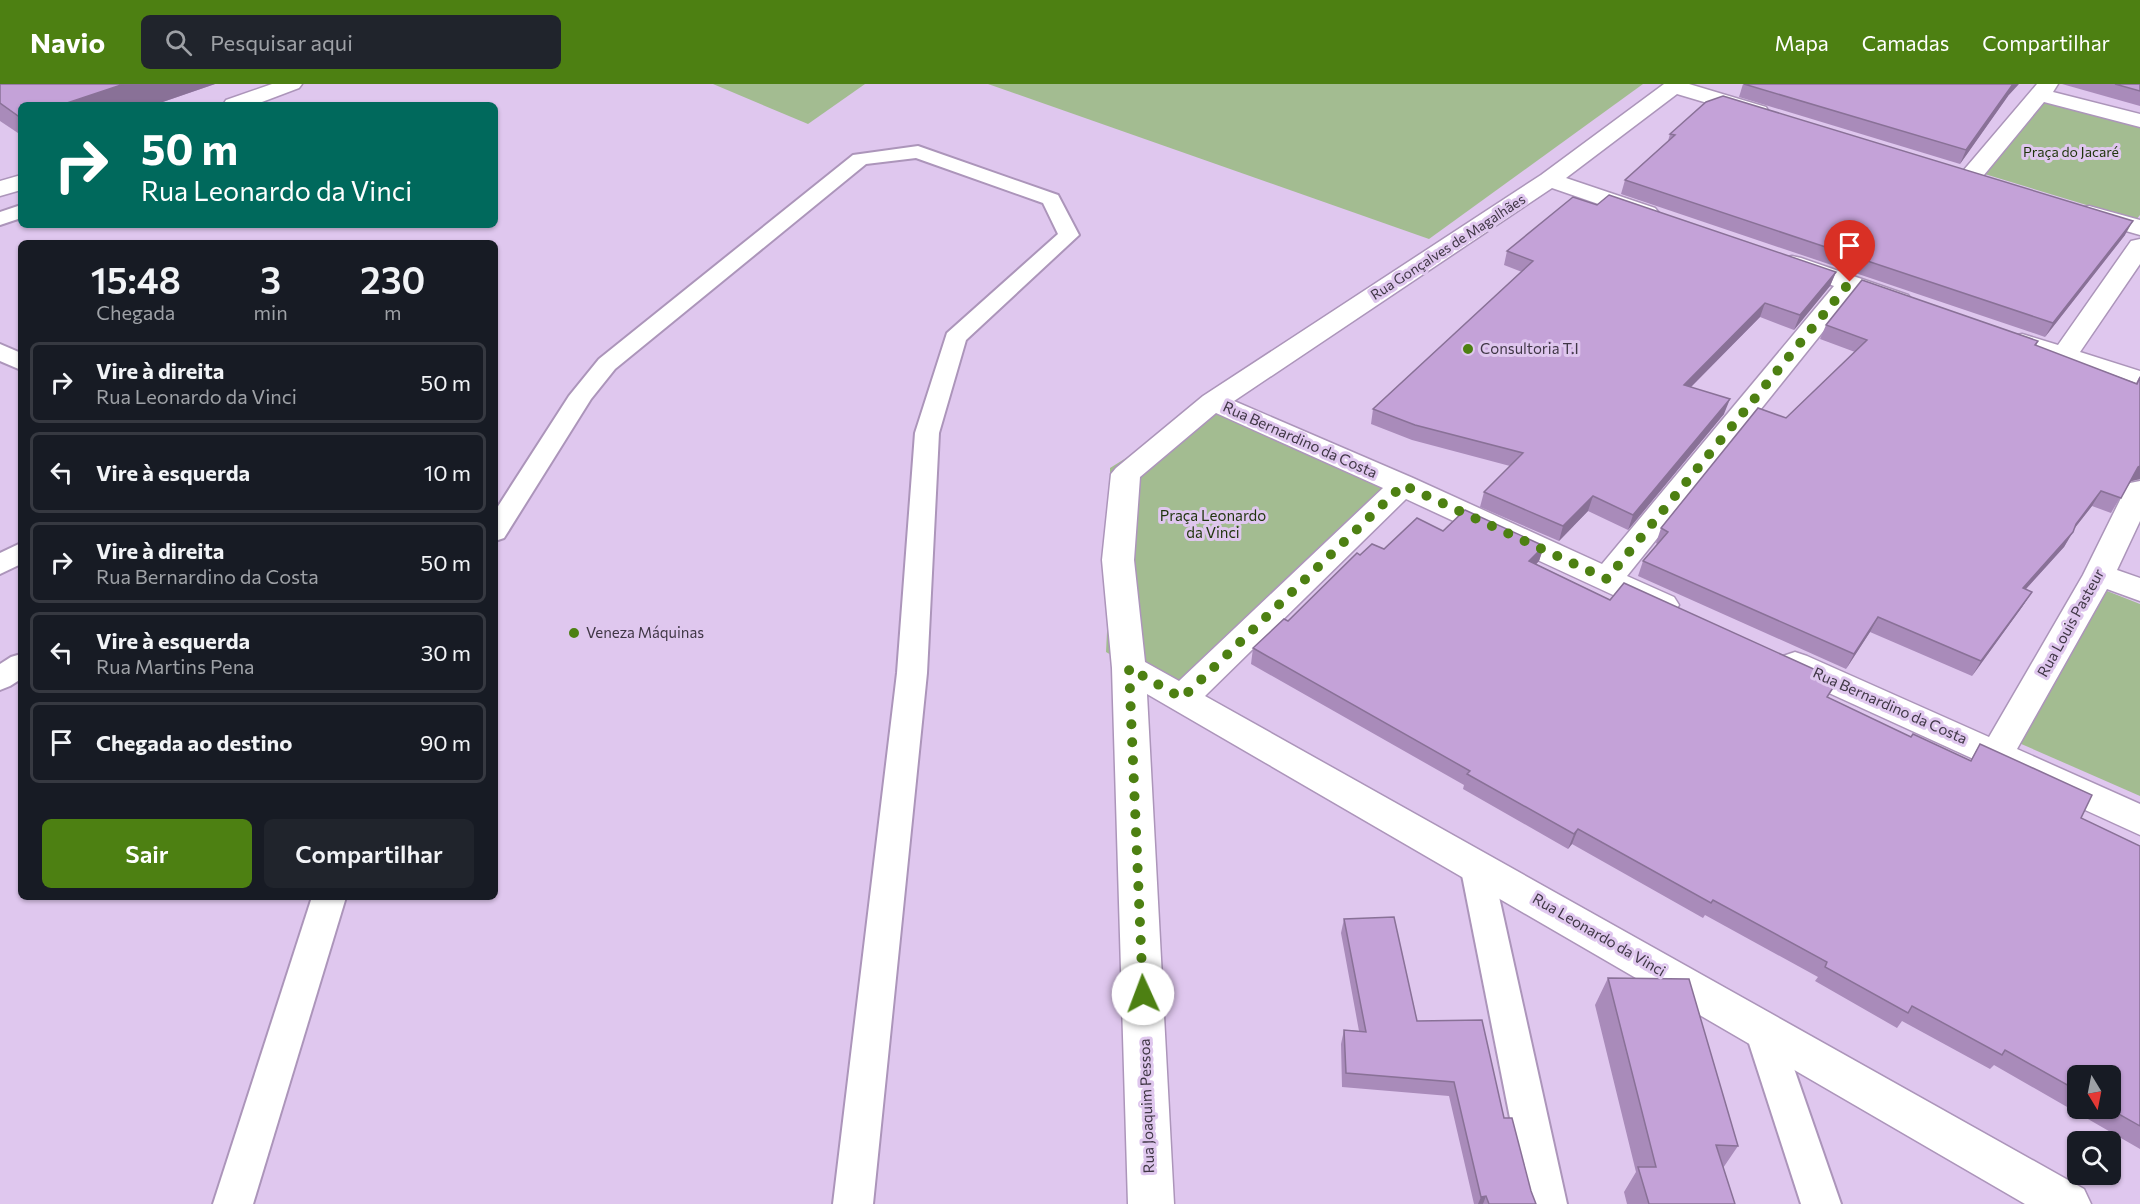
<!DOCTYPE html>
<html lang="pt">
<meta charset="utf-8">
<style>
body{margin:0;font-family:Commissioner,sans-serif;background:#20242c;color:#f1f3f6;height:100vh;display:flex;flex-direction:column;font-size:22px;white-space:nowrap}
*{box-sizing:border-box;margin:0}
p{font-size:20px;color:#9ea1a6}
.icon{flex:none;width:33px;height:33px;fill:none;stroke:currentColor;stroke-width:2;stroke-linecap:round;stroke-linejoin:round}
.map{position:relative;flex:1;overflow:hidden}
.panel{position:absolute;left:18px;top:156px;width:480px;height:660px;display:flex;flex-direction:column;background:#171b24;border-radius:9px;box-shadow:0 2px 4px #0004}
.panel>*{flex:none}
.guide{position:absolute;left:18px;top:18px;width:480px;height:126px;border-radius:9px;box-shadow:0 2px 4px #0004;background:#00695c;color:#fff;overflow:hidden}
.needle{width:39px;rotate:170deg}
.buttons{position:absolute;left:2067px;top:981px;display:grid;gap:12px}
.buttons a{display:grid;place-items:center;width:54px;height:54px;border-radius:9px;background:#171b24;box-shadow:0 2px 4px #0004;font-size:30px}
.pin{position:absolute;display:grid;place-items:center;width:51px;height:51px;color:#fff;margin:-62px -26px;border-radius:50% 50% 50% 0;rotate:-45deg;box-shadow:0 0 6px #0007}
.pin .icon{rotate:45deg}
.me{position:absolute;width:66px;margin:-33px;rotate:358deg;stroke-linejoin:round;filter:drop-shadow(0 0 4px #0008)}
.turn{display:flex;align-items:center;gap:21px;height:126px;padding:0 24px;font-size:27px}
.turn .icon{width:78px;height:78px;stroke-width:2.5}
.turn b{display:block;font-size:42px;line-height:51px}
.eta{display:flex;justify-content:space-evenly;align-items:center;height:102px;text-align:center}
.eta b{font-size:36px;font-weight:600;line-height:42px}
.button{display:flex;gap:12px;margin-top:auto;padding:12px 24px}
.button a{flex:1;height:69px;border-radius:9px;background:#4d8012;color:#fff;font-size:24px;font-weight:600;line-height:69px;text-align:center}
.button a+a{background:#20242c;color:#f1f3f6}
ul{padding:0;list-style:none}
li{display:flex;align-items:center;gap:18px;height:81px;margin:0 12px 9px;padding:0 12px;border:3px solid #363941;border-radius:9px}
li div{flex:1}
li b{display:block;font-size:22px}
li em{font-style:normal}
header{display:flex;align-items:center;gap:36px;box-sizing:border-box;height:84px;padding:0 30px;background:#4d8012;color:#fff}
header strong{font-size:28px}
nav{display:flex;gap:33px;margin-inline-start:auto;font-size:21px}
.search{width:420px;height:54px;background:#20242c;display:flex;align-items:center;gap:15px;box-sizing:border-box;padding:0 21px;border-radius:9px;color:#9ea1a6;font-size:22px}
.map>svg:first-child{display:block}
.green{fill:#a3bc91}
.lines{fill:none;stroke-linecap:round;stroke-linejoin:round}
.lane-casing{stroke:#ac95ba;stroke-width:4}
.street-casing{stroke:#ac95ba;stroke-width:3}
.lane{fill:#fff;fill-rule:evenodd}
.street{fill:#fff;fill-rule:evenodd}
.wall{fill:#a98bba;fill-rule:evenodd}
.shaded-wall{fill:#897197}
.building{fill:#c4a2d8;stroke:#897197;stroke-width:1.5}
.route{stroke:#4d8012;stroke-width:10;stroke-dasharray:0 18}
.poi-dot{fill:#4d8012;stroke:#dfc7ee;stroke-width:2}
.labels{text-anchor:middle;stroke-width:6;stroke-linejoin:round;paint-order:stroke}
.far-park-label{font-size:14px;fill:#1f340c;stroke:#dfc7ee}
.far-street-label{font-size:14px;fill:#403746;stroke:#dfc7ee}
.poi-label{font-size:15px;fill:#403746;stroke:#dfc7ee;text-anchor:start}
.street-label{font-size:15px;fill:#403746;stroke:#dfc7ee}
.park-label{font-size:15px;fill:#1f340c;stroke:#dfc7ee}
</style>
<header>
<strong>Navio</strong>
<div class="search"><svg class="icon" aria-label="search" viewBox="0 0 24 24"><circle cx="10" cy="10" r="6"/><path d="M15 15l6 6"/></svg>Pesquisar aqui</div>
<nav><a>Mapa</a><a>Camadas</a><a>Compartilhar</a></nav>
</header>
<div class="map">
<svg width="2140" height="1120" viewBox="0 0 2140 1120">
<rect width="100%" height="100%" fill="#dfc7ee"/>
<g class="green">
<path d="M713,0h152l-57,40z"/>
<path d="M988,0h655l-214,155z"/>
<path d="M2045,14l95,27v90l-4,5 -158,-48z"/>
<path d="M1208,323l188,72 -212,218 -78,-45 5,-100 -1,-84z"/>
<path d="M2102,505l38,15v192l-121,-53z"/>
</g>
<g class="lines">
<defs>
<g id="lane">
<path d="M918,62l140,49 21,40 -113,105 -27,93 -12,240 -54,531h-40l64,-531 18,-240 32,-100 111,-99 -15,-31 -127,-45 -50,6 -251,205 -24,30 -87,139 -9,3v-30l74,-115 30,-37 254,-204z"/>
<path d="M21,121v13l-21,7v-13z"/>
<path d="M0,260l21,9v17l-21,-9z"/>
<path d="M21,459v21l-21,10v-21z"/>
<path d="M21,570v25l-11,7 -10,4v-26l11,-7z"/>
<path d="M1476,768l12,4 4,9 75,339h-40l-67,-339 4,-9z"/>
<path d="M312,813h34l-93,307h-40z"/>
<path d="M1762,928l13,5 5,11 61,176h-40l-57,-176 5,-11z"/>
</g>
<g id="street">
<path d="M272,0h30l-3,4 -45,17h-31l3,-5z"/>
<path d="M1664,0h25l77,23 3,5 -3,5 -8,1 -81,-24 -111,84 89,30 4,5 -4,5 -8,2 -8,-2 -87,-30 -318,213 179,77 189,86 232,-278 -51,-18 -3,-5 3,-5 9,-2 9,2 107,37 4,5 -4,5 -9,3 -45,-15 -227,283 47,21 5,8 -5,8 -11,3 -11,-3 -246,-114 -201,197 879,493 7,15h-66l-878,-510 27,510h-46l-16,-536 -10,-108 9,-86 5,-6 87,-72 338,-221zM1216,329l167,75 -204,193 -34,-19 -11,-102 6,-83z"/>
<path d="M2037,0h21l-5,8 87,22v13l-96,-25 -65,79 -8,2 -8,-2 -3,-5 3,-5z"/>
<path d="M21,91v15l-21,6v-15z"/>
<path d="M2089,122l51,14v15l-59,-17 -4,-5 4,-5z"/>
<path d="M2140,155v25l-60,88 60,19v17l-127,-40 -4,-6 4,-6 9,-2 36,11 73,-104z"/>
<path d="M2140,397v40l-23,49 23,8v23l-33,-12 -90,160 123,55v31l-357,-163 -5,-8 5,-8 12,-4 12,4 182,81 94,-162 42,-85 5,-7z"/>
</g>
</defs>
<use href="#lane" class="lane-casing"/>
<use href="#street" class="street-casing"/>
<use href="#lane" class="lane"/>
<use href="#street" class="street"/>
</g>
<g class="wall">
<path d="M0,0h215l-61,21h-133v30l-21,-14z"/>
<path d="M1743,0l265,12 -48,68 -221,-67z"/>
<path d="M2062,0h78v22z"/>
<path d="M1670,50l455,101 -80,102 -424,-143 4,-14 43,-39z"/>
<path d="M1597,121l239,67 -6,14 -36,44 -34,-13 -69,70 33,27 -96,116 -40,-19 -29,30 -79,-34 4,-15 26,-26 -98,-26 -41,-16 2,-15 149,-137 -18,-7 3,-14z"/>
<path d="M1826,241l212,16 -2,5 100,37 4,-7v103l-10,2 -19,32 -19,-7 -18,23 -10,18 -38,42 6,3 -10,15 -50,69 -102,-44 -24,37 -208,-93 5,-15 14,-17 -1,-1 5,-15 125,-110 69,-66 -35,-13z"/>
<path d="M1443,447l101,15 -5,15 -3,3 74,36 301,137 59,24 10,-17 101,74 59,28v303l-146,-84 -4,4 -88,-48 -5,7 -82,-47 3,-4 -113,-62 -2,3 -131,-74 -4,5 -105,-60 1,-4 -213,-121 2,-16 35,-27 72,-66 24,-6zM2078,992l32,32h-32z"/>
<path d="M1344,835l73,102 87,97 32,86h-62l-25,-108 -107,-9 -1,-43 3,-14 15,1 -18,-98z"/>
<path d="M1608,894l130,168 -15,22 12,36h-108l-3,-12 12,-20 -41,-167z"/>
</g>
<g class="shaded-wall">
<path d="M124,0h91l-61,21h-93z"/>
<path d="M2013,0h6l-11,12 -48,68 6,-14z"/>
<path d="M2133,137l-8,14 -80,102 8,-14z"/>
<path d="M1836,188l-6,14 -36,44 6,-15z"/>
<path d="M1765,219l-5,14 -81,82 5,-14z"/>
<path d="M1730,315l-6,15 -96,116 5,-15z"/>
<path d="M2140,382v13l-12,3 10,-15z"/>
<path d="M2101,407l-9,15 -26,33 10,-15z"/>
<path d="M1593,412l-5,15 -29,30 4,-15z"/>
<path d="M2073,448l-9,15 -51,56 10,-15z"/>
<path d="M1544,462l-5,15 -14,15 4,-15z"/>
<path d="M2032,508l-10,15 -50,69 9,-15z"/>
<path d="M1878,533l-8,15 -24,37 8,-15z"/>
<path d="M1578,745l-6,15 -4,5 6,-15z"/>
<path d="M1486,1112l-3,8h-5l3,-7z"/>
</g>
<g class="building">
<path d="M0,0h124l-63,21h-40v13l-21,-15z"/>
<path d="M1744,0h269l-47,66z"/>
<path d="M2115,0h25v7z"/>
<path d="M1723,12l410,125 -80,102 -428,-143 50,-45 -5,-1 36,-32z"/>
<path d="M1609,111l227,77 -36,43 -35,-12 -81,82 46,14 -97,116 -40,-19 -30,30 -79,-34 39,-39 -108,-28 -42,-16 160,-148 -26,-10 66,-54 24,8z"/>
<path d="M1862,196l176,61 -3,4 102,39 3,-7v89l-2,1 -17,31 -20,-7 -25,33 -3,8 -50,56 9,4 -51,69 -103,-44 -24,37 -211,-93 25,-29 -7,-4 97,-120 28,10 81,-78 -41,-15z"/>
<path d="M1465,426l79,36 -15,15 81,39 14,-17 214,97 -11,17 84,40 2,-3 58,27 9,-17 112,51 -11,23 59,28v280l-32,-18h2v-32h-32v15l-73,-41 -3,5 -90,-49 -4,7 -83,-46 2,-5 -114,-62 -2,3 -133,-74 -4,5 -107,-60 3,-3 -217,-123 31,-29 4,2 69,-68 3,2 12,-11 12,5 33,-31 26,13z"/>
<path d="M1394,833l23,104 65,-1 22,98h8l19,73 5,13h-47l-3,-8 -5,1 -27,-115 -108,-9 -2,-43 22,2 -22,-113z"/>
<path d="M1608,894l81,1 49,167 -22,-1 19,59h-86l-11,-37h18z"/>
</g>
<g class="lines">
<path class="route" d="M1143,910l-14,-326 53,30 221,-213 204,94 243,-297"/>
</g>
<g class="poi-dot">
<circle cx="1468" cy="265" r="6"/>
<circle cx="574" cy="549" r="6"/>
</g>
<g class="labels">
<g class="far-park-label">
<text x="2071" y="73">Praça do Jacaré</text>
</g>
<g class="far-street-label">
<text transform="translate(1448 163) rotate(-33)" y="5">Rua Gonçalves de Magalhães</text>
</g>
<g class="poi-label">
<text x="1480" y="270">Consultoria T.I</text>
<text x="586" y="554">Veneza Máquinas</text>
</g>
<g class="street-label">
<text transform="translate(1300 356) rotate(24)" y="5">Rua Bernardino da Costa</text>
<text transform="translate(2071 539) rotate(-61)" y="5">Rua Louis Pasteur</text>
<text transform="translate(1890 622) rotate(24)" y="5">Rua Bernardino da Costa</text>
<text transform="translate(1599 851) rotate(30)" y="5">Rua Leonardo da Vinci</text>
<text transform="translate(1147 1022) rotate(-92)" y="5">Rua Joaquim Pessoa</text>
</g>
<g class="park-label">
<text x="1213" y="437">Praça Leonardo<tspan x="1213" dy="17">da Vinci</tspan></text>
</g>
</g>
</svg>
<div class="buttons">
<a><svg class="needle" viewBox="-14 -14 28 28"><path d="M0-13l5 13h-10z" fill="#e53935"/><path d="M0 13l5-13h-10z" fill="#9ea1a6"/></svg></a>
<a><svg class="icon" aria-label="search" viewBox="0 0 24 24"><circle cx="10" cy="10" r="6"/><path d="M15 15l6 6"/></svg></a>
</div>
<div class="pin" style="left:1850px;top:198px;background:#d93025"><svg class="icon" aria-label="arrive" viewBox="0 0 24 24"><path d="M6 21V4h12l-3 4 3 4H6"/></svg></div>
<svg class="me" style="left:1143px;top:910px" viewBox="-20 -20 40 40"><circle r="19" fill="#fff"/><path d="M0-13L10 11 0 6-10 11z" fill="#4d8012"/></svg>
<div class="guide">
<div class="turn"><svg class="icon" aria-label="right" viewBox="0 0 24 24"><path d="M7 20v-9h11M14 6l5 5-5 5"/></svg><div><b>50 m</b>Rua Leonardo da Vinci</div></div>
</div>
<section class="panel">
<div class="eta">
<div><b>15:48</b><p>Chegada</p></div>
<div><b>3</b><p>min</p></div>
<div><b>230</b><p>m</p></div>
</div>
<ul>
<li><svg class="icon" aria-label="right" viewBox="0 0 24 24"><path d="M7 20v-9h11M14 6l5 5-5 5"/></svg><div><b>Vire à direita</b><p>Rua Leonardo da Vinci</p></div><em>50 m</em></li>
<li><svg class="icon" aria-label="left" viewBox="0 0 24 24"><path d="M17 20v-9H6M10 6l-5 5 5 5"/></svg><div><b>Vire à esquerda</b></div><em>10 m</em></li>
<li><svg class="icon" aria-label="right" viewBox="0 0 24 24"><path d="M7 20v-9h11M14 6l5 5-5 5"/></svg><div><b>Vire à direita</b><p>Rua Bernardino da Costa</p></div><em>50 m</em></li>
<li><svg class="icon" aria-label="left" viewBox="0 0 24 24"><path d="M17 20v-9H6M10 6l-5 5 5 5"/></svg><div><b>Vire à esquerda</b><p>Rua Martins Pena</p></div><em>30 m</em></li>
<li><svg class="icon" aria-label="arrive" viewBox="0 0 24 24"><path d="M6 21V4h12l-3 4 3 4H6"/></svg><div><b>Chegada ao destino</b></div><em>90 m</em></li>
</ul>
<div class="button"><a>Sair</a><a>Compartilhar</a></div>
</section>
</div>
